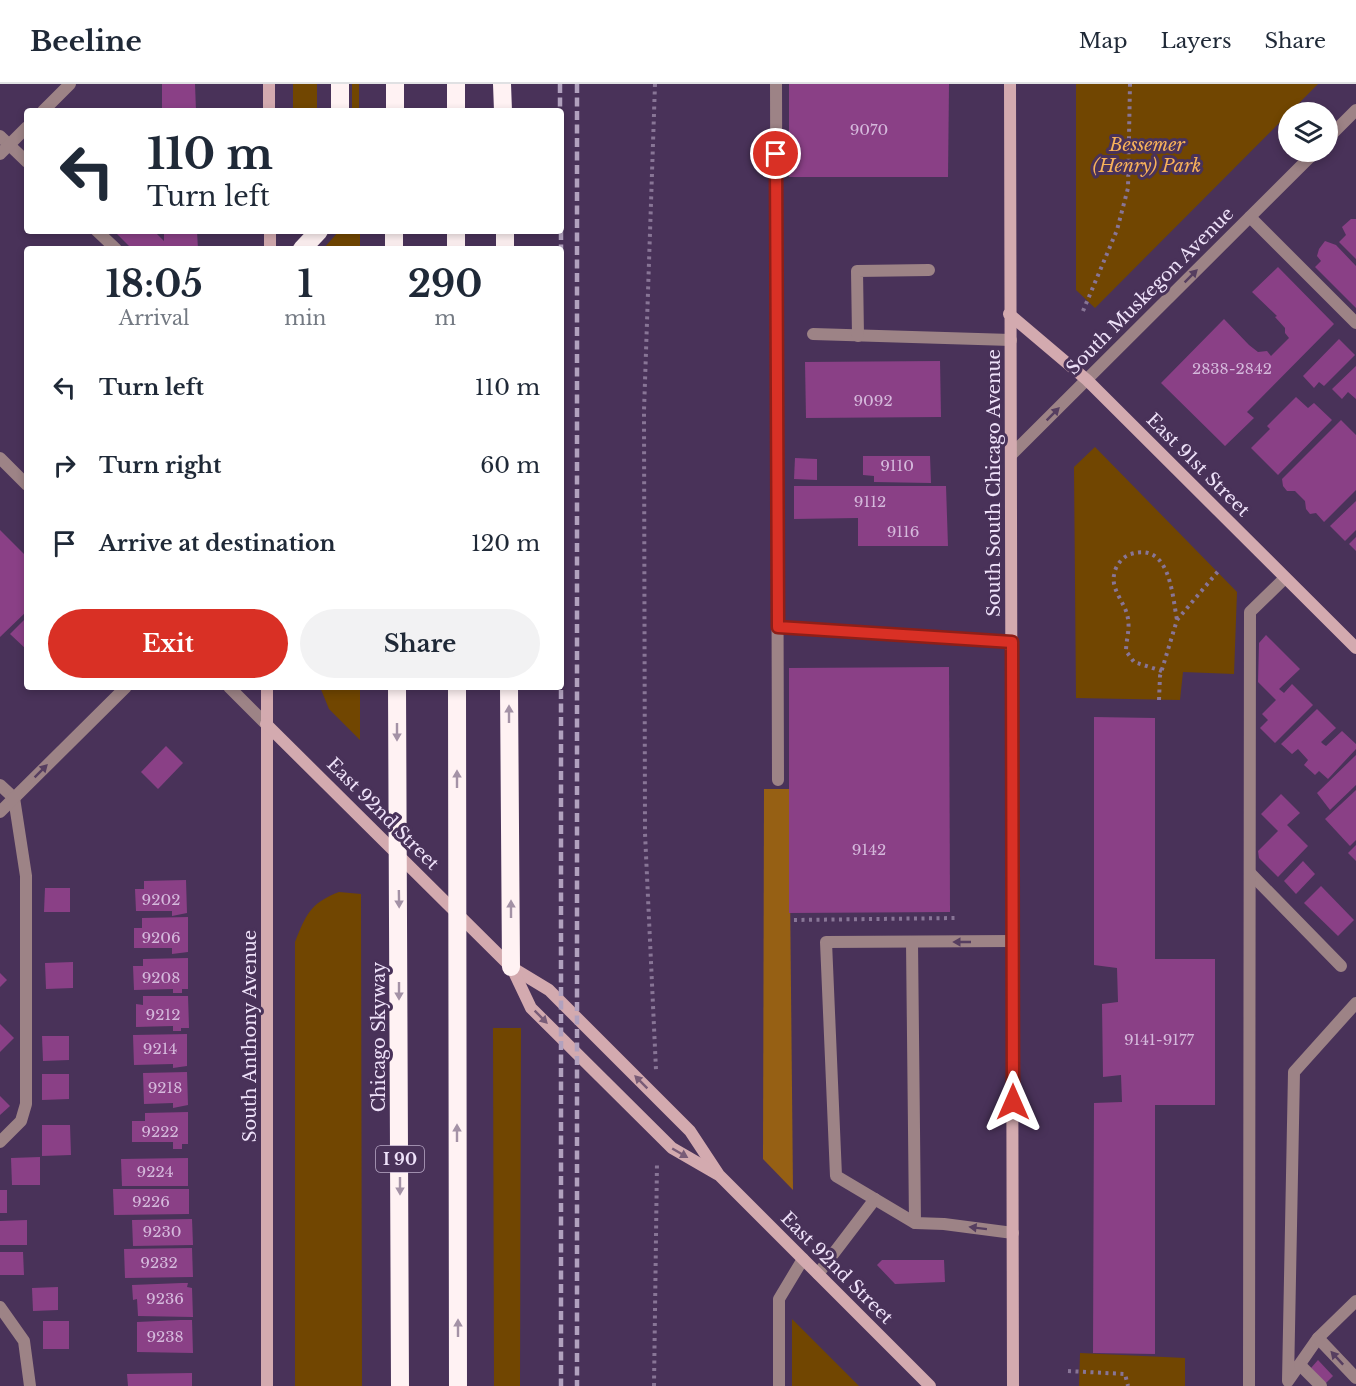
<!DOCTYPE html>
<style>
body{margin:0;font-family:"Libre Baskerville",serif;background:#f2f2f3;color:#1f2937;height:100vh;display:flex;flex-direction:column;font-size:22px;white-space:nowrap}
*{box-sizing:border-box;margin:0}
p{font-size:20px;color:#747a83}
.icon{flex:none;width:33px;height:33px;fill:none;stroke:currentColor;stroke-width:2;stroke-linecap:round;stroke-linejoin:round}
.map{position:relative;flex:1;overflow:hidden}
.details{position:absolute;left:24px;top:162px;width:540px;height:444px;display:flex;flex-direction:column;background:#fff;border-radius:6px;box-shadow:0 3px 9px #0003}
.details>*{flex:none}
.banner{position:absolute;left:24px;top:24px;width:540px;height:126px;border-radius:6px;box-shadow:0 3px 9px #0003;background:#fff;color:#1f2937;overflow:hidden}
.fabs{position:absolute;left:1278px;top:18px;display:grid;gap:12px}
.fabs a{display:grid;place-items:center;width:60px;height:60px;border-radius:50%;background:#fff;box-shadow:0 3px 9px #0003;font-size:30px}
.pin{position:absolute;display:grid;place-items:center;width:51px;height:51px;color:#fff;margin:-26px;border:3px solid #fff;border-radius:50%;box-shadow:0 2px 6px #0007}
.me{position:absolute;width:66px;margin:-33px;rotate:0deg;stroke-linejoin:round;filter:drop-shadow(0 0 4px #0008)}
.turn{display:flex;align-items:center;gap:21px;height:126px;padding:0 24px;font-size:27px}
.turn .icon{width:78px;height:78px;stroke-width:2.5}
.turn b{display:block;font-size:42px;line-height:51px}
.eta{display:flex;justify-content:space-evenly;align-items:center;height:102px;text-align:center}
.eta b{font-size:36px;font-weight:700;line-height:42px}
.cta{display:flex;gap:12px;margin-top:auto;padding:12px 24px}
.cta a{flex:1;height:69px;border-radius:36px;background:#d93025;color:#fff;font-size:24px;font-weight:700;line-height:69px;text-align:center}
.cta a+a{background:#f2f2f3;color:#1f2937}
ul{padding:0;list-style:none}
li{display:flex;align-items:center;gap:18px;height:78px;padding:0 24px}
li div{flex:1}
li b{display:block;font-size:22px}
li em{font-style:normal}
header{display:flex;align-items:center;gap:36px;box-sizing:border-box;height:84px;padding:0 30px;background:#fff;border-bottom:2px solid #e0e1e3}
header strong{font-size:28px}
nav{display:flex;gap:33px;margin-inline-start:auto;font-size:21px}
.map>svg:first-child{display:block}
.green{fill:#714601}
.forest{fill:#966014}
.building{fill:#8a4086}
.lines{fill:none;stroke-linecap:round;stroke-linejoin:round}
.path{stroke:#887596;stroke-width:4;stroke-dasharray:3 4.5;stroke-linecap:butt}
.lane{stroke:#9d8386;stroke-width:12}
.street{stroke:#9d8386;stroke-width:12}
.secondary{stroke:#d3aaaf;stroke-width:12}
.highway{stroke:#fff2f3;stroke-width:18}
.rail{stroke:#b1a1be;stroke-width:4.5;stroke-dasharray:9 4.5;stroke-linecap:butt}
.oneway{fill:#563e60}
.oneway2{fill:#a492a6}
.oneway3{fill:#795c77}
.route-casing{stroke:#8d1f18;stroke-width:15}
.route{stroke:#d93025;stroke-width:10}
.labels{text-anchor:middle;stroke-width:6;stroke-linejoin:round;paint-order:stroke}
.number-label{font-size:15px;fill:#d5b9dc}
.shield{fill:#493259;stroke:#bcacc9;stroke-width:1.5}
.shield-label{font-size:16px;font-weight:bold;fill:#eee1f9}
.park-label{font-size:18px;font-style:italic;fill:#f9b25a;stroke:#493259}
.street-label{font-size:18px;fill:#eee1f9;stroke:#493259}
</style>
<header>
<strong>Beeline</strong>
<nav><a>Map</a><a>Layers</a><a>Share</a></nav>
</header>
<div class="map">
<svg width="1356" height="1302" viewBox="0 0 1356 1302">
<rect width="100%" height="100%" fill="#493259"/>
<g class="green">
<rect x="293" y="0" width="24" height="27"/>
<rect x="352" y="0" width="7" height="27"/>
<path d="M1076,0h242l-223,224 -19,-18z"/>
<path d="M339,147h21v18h-37z"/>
<path d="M1095,363l142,145 -3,82 -51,-2 -3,28 -104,-2 -2,-231z"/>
<path d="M320,603h40v53l-31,-31z"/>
<path d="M339,808l22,2 1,492h-67v-444c11,-27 15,-39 44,-50z"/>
<path d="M493,944h28l-1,358h-26z"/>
<path d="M792,1235l67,67h-67z"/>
<path d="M1080,1269l105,5v28h-106z"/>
</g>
<path class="forest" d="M764,705h25l4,401 -30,-31z"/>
<g class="building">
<path d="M162,0h33l1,27h-34z"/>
<path d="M789,0h160l-1,93h-159z"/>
<path d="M1351,135h5v40l-17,-17 7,-7 -4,-8z"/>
<path d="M114,147h40l10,10v-10h33l1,18h-66z"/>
<path d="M1325,157l11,4 20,21v42l-41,-41 6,-6 -4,-5 2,-7z"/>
<path d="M1278,183l56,57 -87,88 7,6 -29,28 -64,-63 63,-64 25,26 9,7 9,-1 4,5 18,-18 -4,-5v-5l-10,-11 2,-1 -25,-24z"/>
<path d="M1339,255l16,16 -31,31 -5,-4 -5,6 -11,-12z"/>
<path d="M940,277l1,56 -135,1 -1,-56z"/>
<path d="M1356,282v33l-8,-7 -6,7 -10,-10z"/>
<path d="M1296,313l12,11 6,-5 18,17 -54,55 -27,-27 19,-19 -3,-3z"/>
<path d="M1341,336l15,15v55l-32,32 -8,-9 -6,1 -4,-5 -1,-8 -10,-10h-8l-4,-5 -1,-7z"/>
<path d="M863,372h67l1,27 -57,-1v-6l-11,-1z"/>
<path d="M795,374l22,1v21l-23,-1z"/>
<path d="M794,402h152l2,60h-90v-28l-64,1z"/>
<path d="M1356,417v29l-11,11 -15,-15z"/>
<path d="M0,446l27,27v54l-27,26z"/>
<path d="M1356,453v14l-7,-7z"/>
<path d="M27,533v33l-17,-16z"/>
<path d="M1266,551l34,34 -21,20 5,4 8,-9 21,21 -38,38 -15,-15 8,-8 -6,-6 14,-14 -18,-18 1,-39z"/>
<path d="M949,583l1,245 -161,1v-245z"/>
<path d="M1317,625l19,19 -15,14 2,2 3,2 16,-15 14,13v5l-28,30 -9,-8 -4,4 -11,-10 4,-5 -10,-11 -6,5 -11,-10z"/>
<path d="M1094,633l61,1v241h60v146h-60v249l-62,-1 1,-250 28,-1 -1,-27 -18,2 -1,-73 16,-2 -1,-34 -23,-3z"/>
<path d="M166,662l17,17 -25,26 -17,-17z"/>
<path d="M1356,671v30l-26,25 -13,-17z"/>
<path d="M1356,706v50l-6,6 -25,-27z"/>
<path d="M1281,710l19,19 -13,12 21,21 -30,31 -19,-19 -1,-7 20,-20 -17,-17z"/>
<path d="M1356,761v16l-8,-8z"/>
<path d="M1303,777l12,13 -19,20 -12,-13z"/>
<path d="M186,796l1,33 -15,3v-5h-36l-1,-22h9v-8z"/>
<path d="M1321,802l33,34 -16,16 -34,-33z"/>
<path d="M45,804h25v24h-26z"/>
<path d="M188,833v35l-16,2v-6h-38v-20h8v-10z"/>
<path d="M188,874v31h-6v4h-9v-4l-39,1 -1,-24h10v-7z"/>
<path d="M73,878v26l-27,1 -1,-26z"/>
<path d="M0,889l7,7 -7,7z"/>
<path d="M143,912h45l1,32h-8v3h-8v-5l-37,1v-23l7,1z"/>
<path d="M0,940l14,14 -14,14z"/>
<path d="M187,950v32l-14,2v-4l-39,1 -1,-30z"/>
<path d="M42,952h27v24l-26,1z"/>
<path d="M187,988l1,33 -15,3v-5l-29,1 -1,-31z"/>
<path d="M42,990h27v25l-27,1z"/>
<path d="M0,1012l10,10 -10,9z"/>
<path d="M188,1028v32h-6v5h-9v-7h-41v-21h13v-8z"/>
<path d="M42,1041h28l1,30 -29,1z"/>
<path d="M40,1073v28h-28l-1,-27z"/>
<path d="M188,1074v28h-66l-1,-27z"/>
<path d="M113,1105h76v25l-75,1z"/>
<rect x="0" y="1106" width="7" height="23"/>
<path d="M192,1135l1,26 -60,1 -1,-26z"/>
<path d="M27,1136v25h-27v-24z"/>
<path d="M192,1164l1,29 -68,1 -1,-29z"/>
<path d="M0,1168h23l1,23h-24z"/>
<path d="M882,1176h62l1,22 -50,2 -18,-19z"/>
<path d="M182,1199h6l-1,4 5,1 1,29 -55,-1 -1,-17 -4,1 -1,-15z"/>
<path d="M58,1203v23l-25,1 -1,-23z"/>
<path d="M180,1236h12l1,33 -56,-1v-30z"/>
<rect x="43" y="1237" width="26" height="28"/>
<path d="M1318,1276l15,16 -8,8 -14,-16z"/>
<path d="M192,1289v13h-64l-1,-12z"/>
</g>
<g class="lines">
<g class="path">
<path d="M655,0l-11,327 1,422 11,237"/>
<path d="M1083,227l34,-81 11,-42 2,-104"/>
<path d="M1162,587l-28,-9 -8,-11c0,-10 4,-22 2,-32 -2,-16 -17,-28 -14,-44 1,-9 9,-19 17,-21 39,-12 41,40 46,66"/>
<path d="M1159,616l1,-24 17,-56 43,-51"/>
<path d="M794,836l161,-2"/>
<path d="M1068,1287l57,3 3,12"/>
<path d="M654,1302l3,-224"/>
</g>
<g class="lane">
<path d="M776,0l2,696"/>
<path d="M0,52l27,26"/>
<path d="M1250,133l106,106"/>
<path d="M97,147l19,18"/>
<path d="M813,250l198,6"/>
<path d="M858,252l-1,-65 72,-1"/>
<path d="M778,543l234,15"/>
<path d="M0,701l14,13 12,78v228l-5,17 -21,21"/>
<path d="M1250,789l91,93"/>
<path d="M1012,857l-186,1 10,234 79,47 29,1 69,9"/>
<path d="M912,858l3,281"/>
<path d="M1356,919l-62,69 -6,309 30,-43 38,-37"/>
<path d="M818,1190l57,-75"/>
<path d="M0,1223l24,34 6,45"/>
<path d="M1318,1254l38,40"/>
<path d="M1300,1281l21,21"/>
<path d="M779,1302v-87l24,-40"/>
<path d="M1249,1302l1,-774 35,-34"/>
</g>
<g class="street">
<path d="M43,27l27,-27"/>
<path d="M1328,54l28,-28"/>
<path d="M0,70l27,-27"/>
<path d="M1011,371l304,-303"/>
<path d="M0,374l27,27"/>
<path d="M229,603l37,37"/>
<path d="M0,728l126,-125"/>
</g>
<g class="secondary">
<path d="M269,0v27"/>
<path d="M1010,0l3,1302"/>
<path d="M270,147v18"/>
<path d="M1009,230l78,66 269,268"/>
<path d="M267,603v699"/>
<path d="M266,640l245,243 38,23 141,141 29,44 211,211"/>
<path d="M512,884l19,40 141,140 45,26"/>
</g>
<g class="highway">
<path d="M340,0v27"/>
<path d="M456,0v27"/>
<path d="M502,0l1,27"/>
<path d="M395,27v-27"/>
<path d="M394,147v18"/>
<path d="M456,147v18"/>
<path d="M505,147v18"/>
<path d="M302,165l17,-18"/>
<path d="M397,603l3,699"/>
<path d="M457,603l1,699"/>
<path d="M509,603l2,280"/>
</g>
<g class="rail">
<path d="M560,0v27"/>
<path d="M577,0v1302"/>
<path d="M561,147v1155"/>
</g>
</g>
<defs><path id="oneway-solid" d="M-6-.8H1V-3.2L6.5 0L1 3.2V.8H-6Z" transform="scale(1.5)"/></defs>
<g class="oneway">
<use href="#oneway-solid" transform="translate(1191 192) rotate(-45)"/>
<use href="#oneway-solid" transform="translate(1053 330) rotate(-45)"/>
<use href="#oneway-solid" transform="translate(41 687) rotate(-45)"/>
<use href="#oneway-solid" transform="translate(962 858) rotate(-180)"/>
<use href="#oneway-solid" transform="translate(978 1144) rotate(-173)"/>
<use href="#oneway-solid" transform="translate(1337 1274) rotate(-133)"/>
</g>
<g class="oneway2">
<use href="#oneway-solid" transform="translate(509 630) rotate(-90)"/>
<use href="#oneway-solid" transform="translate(397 648) rotate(90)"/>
<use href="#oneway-solid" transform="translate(457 695) rotate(-90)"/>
<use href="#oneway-solid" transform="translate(399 815) rotate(89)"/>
<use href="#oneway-solid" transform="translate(511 825) rotate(-90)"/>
<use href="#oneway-solid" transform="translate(399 907) rotate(90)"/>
<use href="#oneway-solid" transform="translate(457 1049) rotate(-90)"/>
<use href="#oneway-solid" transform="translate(400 1102) rotate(90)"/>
<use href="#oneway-solid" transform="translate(458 1244) rotate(-90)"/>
</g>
<g class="oneway3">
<use href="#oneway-solid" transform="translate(541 933) rotate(45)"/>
<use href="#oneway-solid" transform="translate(641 998) rotate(-135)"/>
<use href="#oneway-solid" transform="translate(680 1069) rotate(30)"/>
</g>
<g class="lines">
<defs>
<path id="route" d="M776,70l2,473 234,15 1,460"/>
</defs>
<use href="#route" class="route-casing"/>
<use href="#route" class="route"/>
</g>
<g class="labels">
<g class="number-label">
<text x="869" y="51">9070</text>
<text x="1232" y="290">2838-2842</text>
<text x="873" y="322">9092</text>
<text x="897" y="387">9110</text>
<text x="870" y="423">9112</text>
<text x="903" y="453">9116</text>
<text x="869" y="771">9142</text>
<text x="161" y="821">9202</text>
<text x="161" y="859">9206</text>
<text x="161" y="899">9208</text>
<text x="163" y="936">9212</text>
<text x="1159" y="961">9141-9177</text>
<text x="160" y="970">9214</text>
<text x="165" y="1009">9218</text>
<text x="160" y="1053">9222</text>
<text x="155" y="1093">9224</text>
<text x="151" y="1123">9226</text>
<text x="162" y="1153">9230</text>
<text x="159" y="1184">9232</text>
<text x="165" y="1220">9236</text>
<text x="165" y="1258">9238</text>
</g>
<rect class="shield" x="376" y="1062" width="48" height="26" rx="4.5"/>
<g class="shield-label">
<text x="400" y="1081">I 90</text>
</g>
<g class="park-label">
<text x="1147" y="67">Bessemer<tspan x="1147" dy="21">(Henry) Park</tspan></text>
</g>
<g class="street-label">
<text transform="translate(1150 207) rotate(-45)" y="6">South Muskegon Avenue</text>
<text transform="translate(1198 381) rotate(45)" y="6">East 91st Street</text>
<text transform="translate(994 399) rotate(-90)" y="6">South South Chicago Avenue</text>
<text transform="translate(383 730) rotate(45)" y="6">East 92nd Street</text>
<text transform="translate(250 952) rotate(-90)" y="6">South Anthony Avenue</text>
<text transform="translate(379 953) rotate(-90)" y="6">Chicago Skyway</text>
<text transform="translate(837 1184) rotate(45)" y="6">East 92nd Street</text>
</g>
</g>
</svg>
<div class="fabs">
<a><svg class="icon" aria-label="layers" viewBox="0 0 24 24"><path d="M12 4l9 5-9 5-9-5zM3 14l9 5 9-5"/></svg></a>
</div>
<div class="pin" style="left:776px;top:70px;background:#d93025"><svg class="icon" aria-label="arrive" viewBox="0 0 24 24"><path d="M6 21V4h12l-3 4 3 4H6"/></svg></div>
<svg class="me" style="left:1013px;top:1018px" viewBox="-20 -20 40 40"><path d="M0-17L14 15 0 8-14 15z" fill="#d93025" stroke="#fff" stroke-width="4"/></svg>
<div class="banner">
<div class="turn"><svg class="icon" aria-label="left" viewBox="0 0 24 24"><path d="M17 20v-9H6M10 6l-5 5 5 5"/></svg><div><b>110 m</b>Turn left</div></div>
</div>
<section class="details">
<div class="eta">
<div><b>18:05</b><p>Arrival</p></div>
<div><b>1</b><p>min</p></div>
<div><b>290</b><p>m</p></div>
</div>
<ul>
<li><svg class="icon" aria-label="left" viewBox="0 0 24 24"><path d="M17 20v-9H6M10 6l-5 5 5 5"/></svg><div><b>Turn left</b></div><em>110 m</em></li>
<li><svg class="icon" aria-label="right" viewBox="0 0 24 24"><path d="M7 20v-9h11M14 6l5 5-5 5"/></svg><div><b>Turn right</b></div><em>60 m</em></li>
<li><svg class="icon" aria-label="arrive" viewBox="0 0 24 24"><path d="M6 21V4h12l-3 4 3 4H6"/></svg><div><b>Arrive at destination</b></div><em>120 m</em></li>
</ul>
<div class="cta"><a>Exit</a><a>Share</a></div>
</section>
</div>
